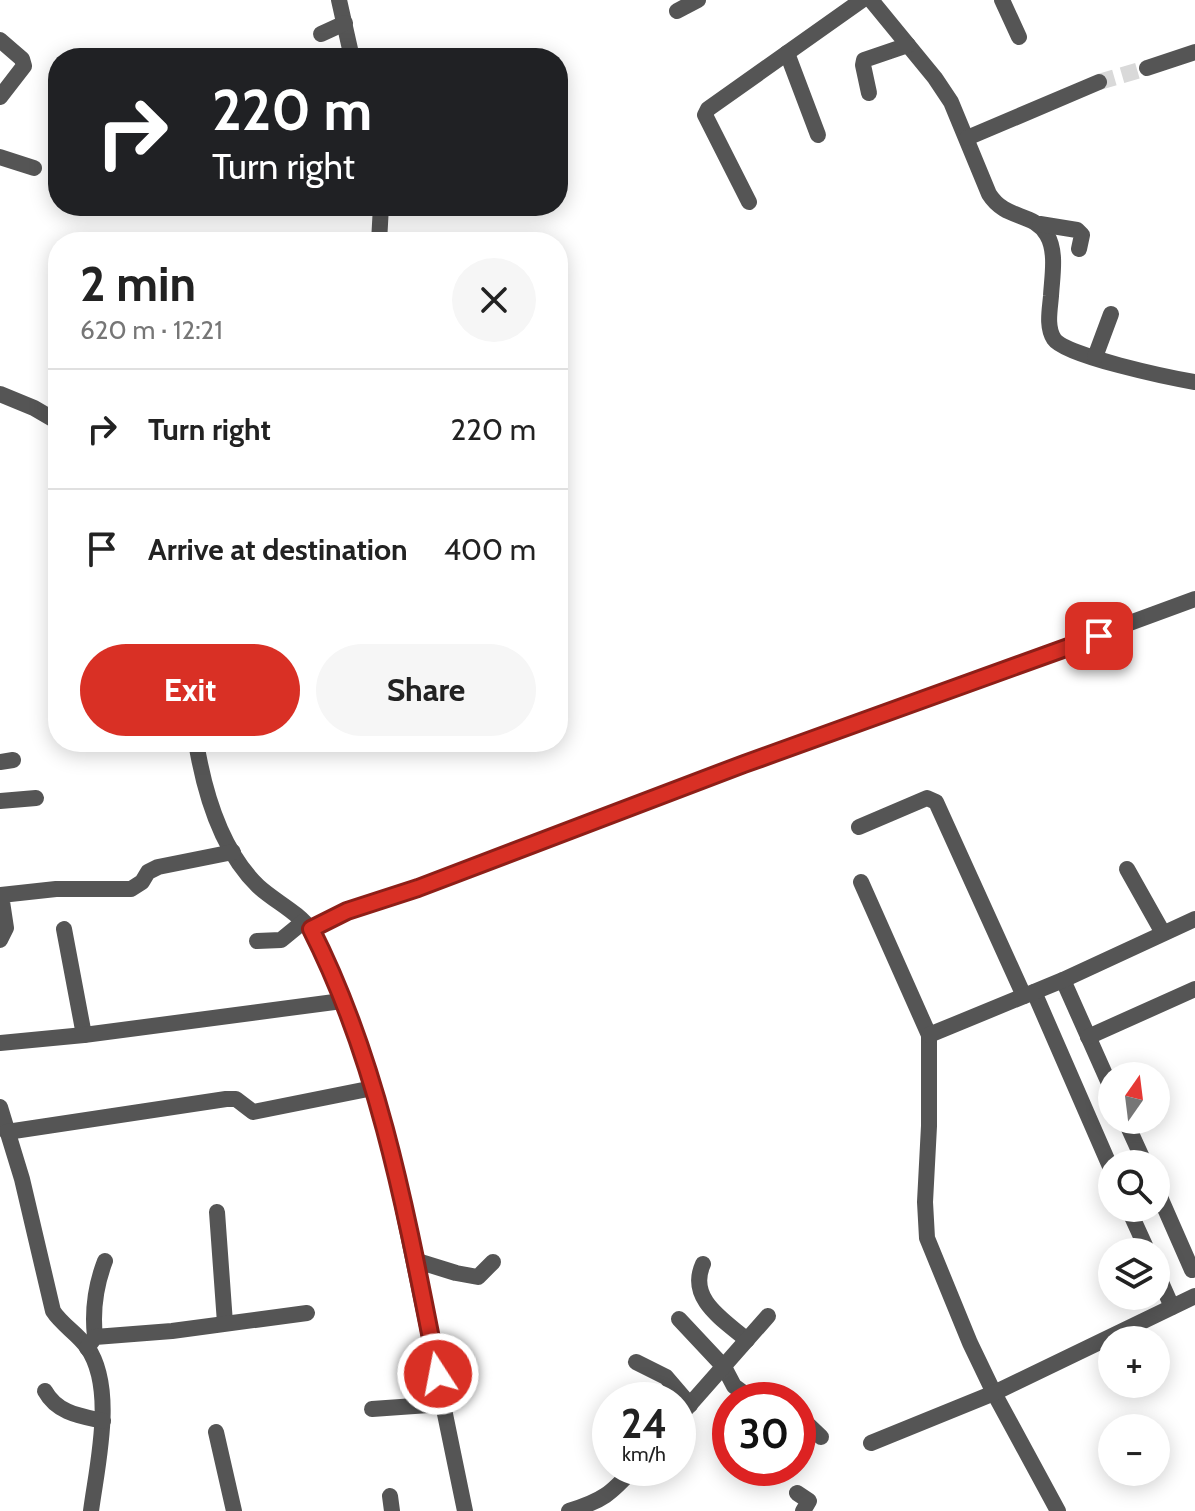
<!DOCTYPE html>
<meta charset="utf-8">
<style>
body{margin:0;font-family:Cabin,sans-serif;background:#f6f6f6;color:#222;height:100vh;display:flex;flex-direction:column;font-size:30px;white-space:nowrap}
*{box-sizing:border-box;margin:0}
p{font-size:26px;color:#767676}
.icon{flex:none;width:44px;height:44px;fill:none;stroke:currentColor;stroke-width:2;stroke-linecap:round;stroke-linejoin:round}
.map{position:relative;flex:1;overflow:hidden}
.details{position:absolute;left:48px;top:232px;width:520px;height:520px;display:flex;flex-direction:column;background:#fff;border-radius:32px;box-shadow:0 4px 20px #0003}
.details>*{flex:none}
.top-card{position:absolute;left:48px;top:48px;width:520px;height:168px;border-radius:32px;box-shadow:0 4px 20px #0003;background:#202124;color:#fff;overflow:hidden}
.needle{width:52px;rotate:14deg}
.buttons{position:absolute;left:1098px;top:1062px;display:grid;gap:16px}
.buttons a{display:grid;place-items:center;width:72px;height:72px;border-radius:50%;background:#fff;box-shadow:0 4px 20px #0003;font-size:40px}
.speed{position:absolute;left:592px;top:1382px;display:flex;gap:16px;font-size:40px;font-weight:700;text-align:center}
.speed>*{display:grid;place-content:center;width:104px;height:104px;border-radius:50%;background:#fff;box-shadow:0 4px 20px #0003;line-height:1}
.speed small{font-size:20px;font-weight:400}
.speed .limit{border:12px solid #d22;background:#fff;color:#111}
.pin{position:absolute;display:grid;place-items:center;width:68px;height:68px;color:#fff;margin:-34px;border-radius:16px;box-shadow:0 4px 12px #0006}
.me{position:absolute;width:88px;margin:-44px;rotate:349deg;stroke-linejoin:round;filter:drop-shadow(0 0 6px #0008)}
.turn{display:flex;align-items:center;gap:28px;height:168px;padding:0 32px;font-size:36px}
.turn .icon{width:104px;height:104px;stroke-width:2.5}
.turn b{display:block;font-size:56px;line-height:68px}
.round{display:grid;place-items:center;flex:none;width:84px;height:84px;border-radius:42px;background:#f6f6f6}
.headline{display:flex;align-items:center;justify-content:space-between;height:136px;padding:0 32px}
h1{font-size:48px;font-weight:700;line-height:60px}
.cta{display:flex;gap:16px;margin-top:auto;padding:16px 32px}
.cta a{flex:1;height:92px;border-radius:48px;background:#d93025;color:#fff;font-size:32px;font-weight:700;line-height:92px;text-align:center}
.cta a+a{background:#f6f6f6;color:#222}
ul{padding:0;list-style:none}
li{display:flex;align-items:center;gap:24px;height:120px;padding:0 32px;border-top:2px solid #e0e0e0}
li div{flex:1}
li b{display:block;font-size:30px}
li em{font-style:normal}
.map>svg:first-child{display:block}
.lines{fill:none;stroke-linecap:round;stroke-linejoin:round}
.minor-tunnel{stroke:#d9d9d9;stroke-width:16;stroke-dasharray:16 8;stroke-linecap:butt}
.minor{stroke:#555;stroke-width:16}
.route-casing{stroke:#8d1f18;stroke-width:20}
.route{stroke:#d93025;stroke-width:14}
</style>
<div class="map">
<svg width="1195" height="1511" viewBox="0 0 1195 1511">
<rect width="100%" height="100%" fill="#fff"/>
<g class="lines">
<path class="minor-tunnel" d="M1099,82l48,-14"/>
<g class="minor">
<path d="M339,0l13,58"/>
<path d="M871,0l64,78 16,24 38,92c17,27 44,17 58,41 10,17 5,42 4,61 -1,13 -5,31 3,43 11,17 117,39 141,43"/>
<path d="M1002,0l17,37"/>
<path d="M677,11l21,-11"/>
<path d="M321,34l24,-11"/>
<path d="M0,40l22,19 2,7 -24,31"/>
<path d="M787,53l31,82"/>
<path d="M1147,68l48,-16"/>
<path d="M869,93l-6,-28 1,-5 44,-15"/>
<path d="M967,138l132,-56"/>
<path d="M0,157l34,11"/>
<path d="M749,202l-44,-87 3,-6 154,-109"/>
<path d="M1040,224l37,6 5,5 -3,14"/>
<path d="M379,242l2,-36"/>
<path d="M1095,357l16,-43"/>
<path d="M0,394l34,14 24,14"/>
<path d="M196,742c8,49 25,108 62,144 16,15 40,26 52,43 11,14 16,34 23,50 23,55 42,111 57,168l75,364"/>
<path d="M0,762l13,-2"/>
<path d="M0,801l36,-3"/>
<path d="M859,827l68,-29 9,4 88,194"/>
<path d="M1127,869l36,64"/>
<path d="M861,882l68,153v91l-4,76 2,36 43,105 24,50 64,118"/>
<path d="M64,929l20,106"/>
<path d="M311,929l36,-18 71,-23 304,-115 473,-174"/>
<path d="M0,940l6,-12 -5,-33 55,-6h75l11,-7 6,-10 10,-5 75,-15"/>
<path d="M257,941l24,-1 22,-18"/>
<path d="M1063,980l49,110"/>
<path d="M1034,992l78,179"/>
<path d="M929,1035l134,-55 132,-61"/>
<path d="M1088,1037l107,-48"/>
<path d="M0,1043l84,-8 258,-34"/>
<path d="M0,1107l22,72 31,132c9,14 24,22 34,36 29,41 10,118 4,164"/>
<path d="M1125,1120l20,44"/>
<path d="M7,1132l219,-33h10l17,13 120,-24"/>
<path d="M1156,1188l36,82"/>
<path d="M1128,1208l20,44"/>
<path d="M217,1212l8,111"/>
<path d="M414,1260l42,13 22,4 15,-15"/>
<path d="M703,1264c-16,35 21,56 44,76"/>
<path d="M1156,1271l16,36"/>
<path d="M679,1319l45,48 10,19 19,14"/>
<path d="M95,1337c-3,-27 0,-50 10,-76"/>
<path d="M87,1348l8,-11 77,-6 135,-18"/>
<path d="M636,1362l30,15 24,28"/>
<path d="M45,1391c12,22 35,25 58,30"/>
<path d="M372,1409l71,-5"/>
<path d="M798,1415l23,22"/>
<path d="M678,1418l90,-102"/>
<path d="M216,1432l18,79"/>
<path d="M871,1443l123,-50 201,-97"/>
<path d="M797,1493l12,8 -6,10"/>
<path d="M390,1496l2,15"/>
<path d="M569,1511c33,-10 42,-17 65,-43"/>
</g>
</g>
<g class="lines">
<defs>
<path id="route" d="M438,1374c-30,-151 -57,-307 -127,-445l36,-18 71,-23 326,-124 355,-128"/>
</defs>
<use href="#route" class="route-casing"/>
<use href="#route" class="route"/>
</g>
</svg>
<div class="buttons">
<a><svg class="needle" viewBox="-14 -14 28 28"><path d="M0-13l5 13h-10z" fill="#e53935"/><path d="M0 13l5-13h-10z" fill="#767676"/></svg></a>
<a><svg class="icon" aria-label="search" viewBox="0 0 24 24"><circle cx="10" cy="10" r="6"/><path d="M15 15l6 6"/></svg></a>
<a><svg class="icon" aria-label="layers" viewBox="0 0 24 24"><path d="M12 4l9 5-9 5-9-5zM3 14l9 5 9-5"/></svg></a>
<a>+</a>
<a>−</a>
</div>
<div class="speed"><div>24<small>km/h</small></div><div class="limit">30</div></div>
<div class="pin" style="left:1099px;top:636px;background:#d93025"><svg class="icon" aria-label="arrive" viewBox="0 0 24 24"><path d="M6 21V4h12l-3 4 3 4H6"/></svg></div>
<svg class="me" style="left:438px;top:1374px" viewBox="-20 -20 40 40"><circle r="17" fill="#d93025" stroke="#fff" stroke-width="3"/><path d="M0-11L8 9 0 5-8 9z" fill="#fff"/></svg>
<div class="top-card">
<div class="turn"><svg class="icon" aria-label="right" viewBox="0 0 24 24"><path d="M7 20v-9h11M14 6l5 5-5 5"/></svg><div><b>220 m</b>Turn right</div></div>
</div>
<section class="details">
<div class="headline"><div><h1>2 min</h1><p>620 m · 12:21</p></div><a class="round"><svg class="icon" aria-label="close" viewBox="0 0 24 24"><path d="M6 6l12 12M18 6L6 18"/></svg></a></div>
<ul>
<li><svg class="icon" aria-label="right" viewBox="0 0 24 24"><path d="M7 20v-9h11M14 6l5 5-5 5"/></svg><div><b>Turn right</b></div><em>220 m</em></li>
<li><svg class="icon" aria-label="arrive" viewBox="0 0 24 24"><path d="M6 21V4h12l-3 4 3 4H6"/></svg><div><b>Arrive at destination</b></div><em>400 m</em></li>
</ul>
<div class="cta"><a>Exit</a><a>Share</a></div>
</section>
</div>
